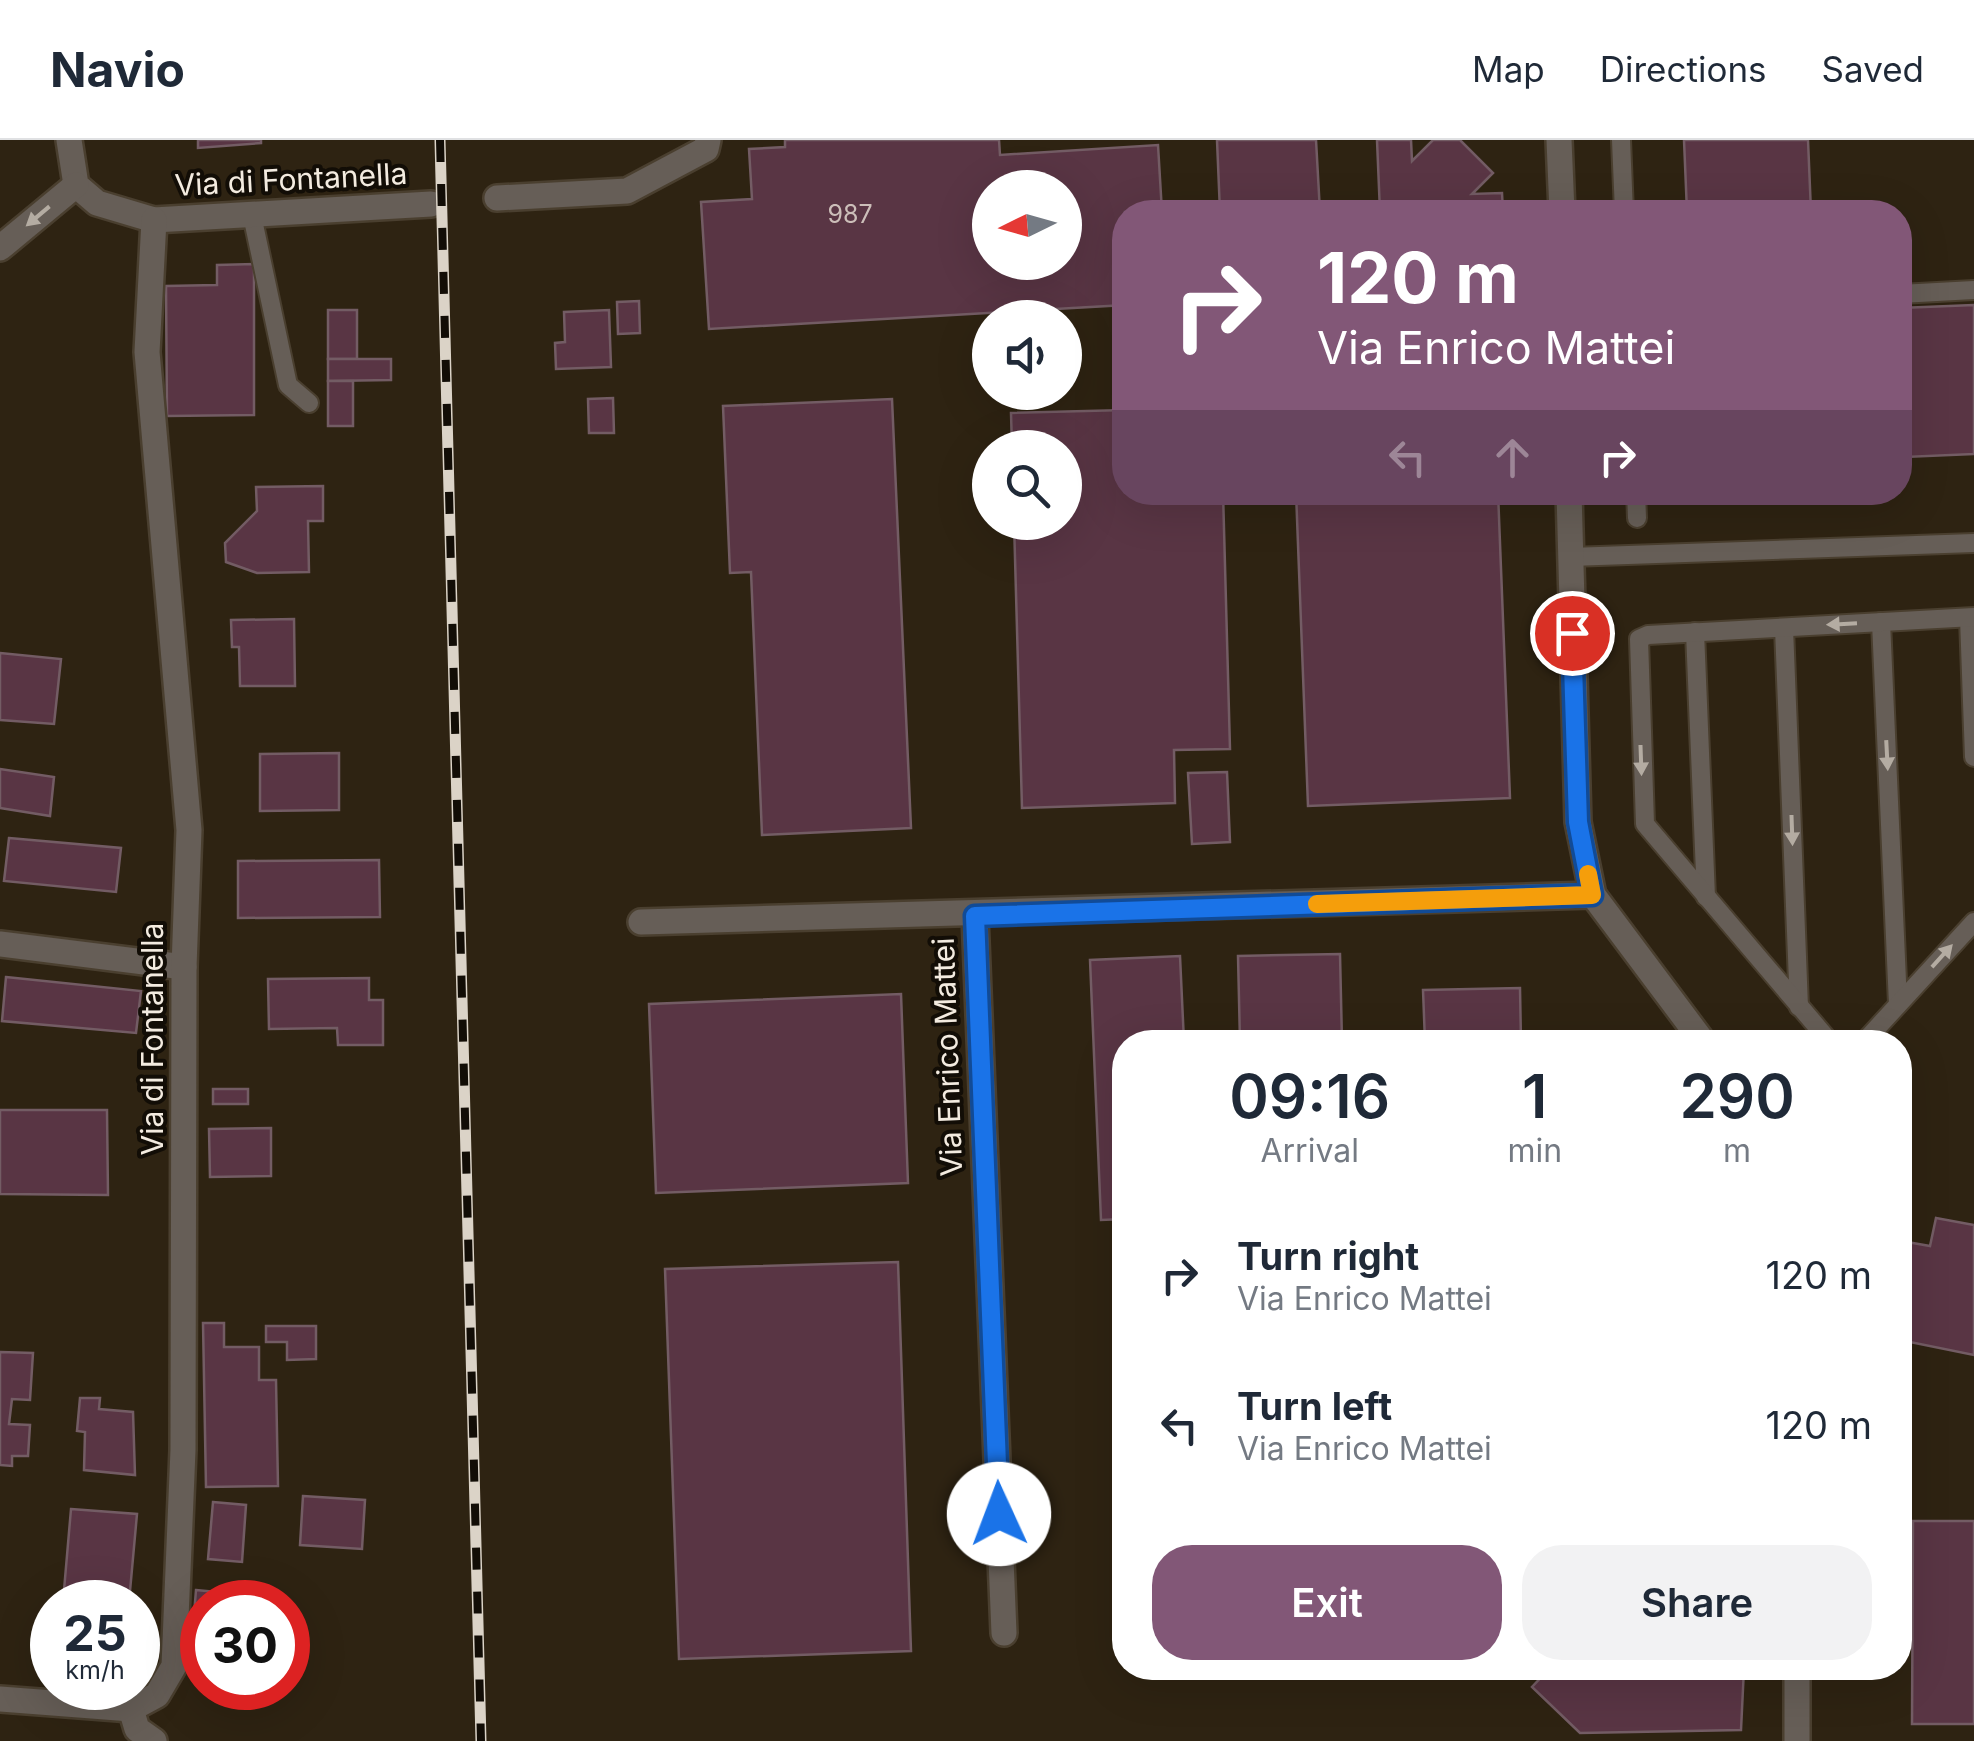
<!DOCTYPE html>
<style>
body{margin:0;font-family:Inter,sans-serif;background:#f2f2f3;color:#1f2937;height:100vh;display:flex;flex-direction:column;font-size:38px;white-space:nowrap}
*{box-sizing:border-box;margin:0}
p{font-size:32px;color:#747a83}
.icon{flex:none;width:55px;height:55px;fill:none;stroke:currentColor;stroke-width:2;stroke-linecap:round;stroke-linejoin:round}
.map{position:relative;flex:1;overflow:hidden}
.details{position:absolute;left:1112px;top:890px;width:800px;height:650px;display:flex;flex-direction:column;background:#fff;border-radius:40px;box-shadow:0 10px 40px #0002}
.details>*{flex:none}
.top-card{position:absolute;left:1112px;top:60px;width:800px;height:305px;border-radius:40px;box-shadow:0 10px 40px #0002;background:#825777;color:#fff;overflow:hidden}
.needle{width:65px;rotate:265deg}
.fabs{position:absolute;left:972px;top:30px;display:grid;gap:20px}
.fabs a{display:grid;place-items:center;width:110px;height:110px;border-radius:50%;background:#fff;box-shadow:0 10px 40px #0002;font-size:50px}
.speed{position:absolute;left:30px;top:1440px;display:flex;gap:20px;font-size:50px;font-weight:700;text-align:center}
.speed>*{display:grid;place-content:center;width:130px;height:130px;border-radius:50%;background:#fff;box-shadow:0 10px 40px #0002;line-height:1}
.speed small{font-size:25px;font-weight:400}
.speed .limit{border:15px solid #d22;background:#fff;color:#111}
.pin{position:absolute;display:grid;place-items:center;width:85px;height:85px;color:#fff;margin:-42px;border:5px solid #fff;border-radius:50%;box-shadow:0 2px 10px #0007}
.me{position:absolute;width:110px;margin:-55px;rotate:358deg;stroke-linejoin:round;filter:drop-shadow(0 0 8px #0008)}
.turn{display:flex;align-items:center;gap:35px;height:210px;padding:0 40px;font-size:45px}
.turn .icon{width:130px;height:130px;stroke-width:2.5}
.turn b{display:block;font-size:70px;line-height:85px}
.lanes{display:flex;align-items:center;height:95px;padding:0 40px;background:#0003;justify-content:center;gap:50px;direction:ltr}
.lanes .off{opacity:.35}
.eta{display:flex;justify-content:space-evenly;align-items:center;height:170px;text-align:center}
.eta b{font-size:60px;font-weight:600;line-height:70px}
.primary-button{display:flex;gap:20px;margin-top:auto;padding:20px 40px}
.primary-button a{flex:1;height:115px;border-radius:40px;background:#825777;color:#fff;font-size:40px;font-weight:600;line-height:115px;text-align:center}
.primary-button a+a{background:#f2f2f3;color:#1f2937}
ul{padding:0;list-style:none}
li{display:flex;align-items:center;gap:30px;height:150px;padding:0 40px}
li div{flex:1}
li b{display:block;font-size:38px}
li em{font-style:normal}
header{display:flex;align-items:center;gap:60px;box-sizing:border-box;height:140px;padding:0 50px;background:#fff;border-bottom:2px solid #e0e1e3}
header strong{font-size:48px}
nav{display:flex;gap:55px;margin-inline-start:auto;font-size:35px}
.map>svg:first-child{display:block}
.building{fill:#593544;stroke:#735c64;stroke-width:2.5;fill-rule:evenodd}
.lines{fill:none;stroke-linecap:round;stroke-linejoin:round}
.service-casing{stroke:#4a3f2f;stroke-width:22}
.minor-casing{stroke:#4a3f2f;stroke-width:30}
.service{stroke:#665e57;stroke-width:18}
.minor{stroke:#665e57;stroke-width:25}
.rail-casing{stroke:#dbd3c7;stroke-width:11}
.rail{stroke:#120d06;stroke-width:8;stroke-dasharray:22;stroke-linecap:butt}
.oneway{fill:#b4aca2}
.route-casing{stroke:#114b97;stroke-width:25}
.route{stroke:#1a73e8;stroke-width:18}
.slow{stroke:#f59e0b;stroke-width:18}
.labels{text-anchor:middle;stroke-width:8;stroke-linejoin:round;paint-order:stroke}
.number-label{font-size:25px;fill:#ccbeb9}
.street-label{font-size:30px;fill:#f3ebe0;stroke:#120d06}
</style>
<header>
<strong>Navio</strong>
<nav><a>Map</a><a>Directions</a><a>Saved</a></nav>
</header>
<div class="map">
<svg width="1974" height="1601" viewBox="0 0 1974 1601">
<rect width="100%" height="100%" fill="#2e2312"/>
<g class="building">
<path d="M198,0h63v3l-63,5z"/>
<path d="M785,0h214l1,15 158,-10 4,67h-37v93l-416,24 -8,-127 51,-3 -3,-50 36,-2zM990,48h75v74h-75z"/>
<path d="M1217,0h99l4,72h-100z"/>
<path d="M1377,0h34l1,21 21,-21h27l33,33 -21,21 30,-1 1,19h-123z"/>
<path d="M1684,0h124l3,72h-124z"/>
<path d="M254,124v151l-87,1 -1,-130 51,-1v-20z"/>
<path d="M639,161l1,32 -22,1 -1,-32z"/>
<path d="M1974,165v149l-69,3 -1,-15 -4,1v-135z"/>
<rect x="328" y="170" width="29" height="49"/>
<path d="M609,170l2,57 -55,2 -1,-26 10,-1 -1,-30z"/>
<path d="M328,219h63v21l-63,1z"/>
<rect x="328" y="241" width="25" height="45"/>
<path d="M613,258l1,35h-25l-1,-34z"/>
<path d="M892,259l19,429 -149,7 -11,-263 -21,1 -7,-167z"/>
<path d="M1125,270v82h98l7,257 -56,1 1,53 -153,5 -8,-286h51v-74h-53l-1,-35z"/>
<path d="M323,346v35h-15l1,51 -52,1 -31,-11 -1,-19 32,-32 -1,-24z"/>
<path d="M1296,352h202l12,306 -202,8z"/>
<path d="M294,479l1,67h-55l-1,-39h-7l-1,-27z"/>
<path d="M0,513l61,6 -7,65 -54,-4z"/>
<path d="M339,613v57l-79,1v-57z"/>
<path d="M0,629l54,8 -4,39 -50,-8z"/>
<path d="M1227,632l3,70 -38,2 -4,-71z"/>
<path d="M9,698l112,10 -5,44 -112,-11z"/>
<path d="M379,720l1,57 -142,1v-57z"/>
<path d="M1340,814l2,88h-102l-2,-86z"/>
<path d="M1180,816l4,86h-59v177l-24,1 -11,-260z"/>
<path d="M6,837l135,14 -5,42 -134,-12z"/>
<path d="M369,838v22h14v45h-45l-1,-17 -68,1 -1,-50z"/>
<path d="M1520,848l1,54h-96l-2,-52z"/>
<path d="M901,854l7,189 -252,10 -7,-189z"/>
<rect x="213" y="949" width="35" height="15"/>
<path d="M0,970h107l1,85 -108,-1z"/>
<path d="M271,988v48l-61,1 -1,-48z"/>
<path d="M1936,1078l38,7v130l-74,-15v-64l7,-34 23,4z"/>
<path d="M898,1122l13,389 -232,8 -14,-390z"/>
<path d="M203,1183h21v24h35v33h17l2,106 -72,1z"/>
<path d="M266,1186h50v33l-29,1v-18h-21z"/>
<path d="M0,1212l33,1 -3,47 -18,-1 -3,25 21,1 -2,31h-16v10l-12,-1z"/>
<path d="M80,1258h20l-1,11 34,3 2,63 -51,-5 1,-38 -8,-1z"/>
<path d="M303,1356l62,4 -3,49 -62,-4z"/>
<path d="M213,1362l33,3 -4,57 -34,-3z"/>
<path d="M71,1369l66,5 -8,88h-66z"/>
<path d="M1913,1381h61v203h-62z"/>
<path d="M196,1450l72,7v5h-66v38l-10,-1z"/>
<path d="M1550,1528h194l-3,62 -161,3 -48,-46z"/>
</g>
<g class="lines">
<defs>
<g id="service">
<path d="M1621,0l3,72"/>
<path d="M252,75l36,170 21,18"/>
<path d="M1900,154l74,-4"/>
<path d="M1636,352l1,26"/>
<path d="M1570,417l404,-14"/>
<path d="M1969,478l5,139"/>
<path d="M1881,482l17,382"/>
<path d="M1784,488l15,379"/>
<path d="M1695,492l11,265"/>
<path d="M1830,902l-185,-218 -6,-185 9,-4 326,-18"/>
<path d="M1864,902l110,-120"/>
</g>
<g id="minor">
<path d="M69,0l7,45 21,18 57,17 277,-16"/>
<path d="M1559,0l3,72"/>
<path d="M497,58l130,-7 79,-42 2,-9"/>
<path d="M0,108l76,-63"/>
<path d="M1569,352l9,330 15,73 110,147"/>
<path d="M975,776l29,717"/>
<path d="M641,782l952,-27"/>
<path d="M0,804l184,23"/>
<path d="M1797,1528v73"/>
<path d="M0,1559l131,10 26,-14 17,-29 9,-216 1,-483 5,-137 -42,-478 7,-132"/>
<path d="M131,1569l6,20 17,12"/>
</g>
</defs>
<use href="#service" class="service-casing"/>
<use href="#minor" class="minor-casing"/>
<use href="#service" class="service"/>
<use href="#minor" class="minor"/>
<defs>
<path id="rail" d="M440,0l41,1601"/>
</defs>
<use href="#rail" class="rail-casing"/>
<use href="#rail" class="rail"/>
</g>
<defs><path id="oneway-solid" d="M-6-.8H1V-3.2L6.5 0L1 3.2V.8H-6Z" transform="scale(2.5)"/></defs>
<g class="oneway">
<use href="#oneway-solid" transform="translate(38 76) rotate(140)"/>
<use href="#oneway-solid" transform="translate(1842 484) rotate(177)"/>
<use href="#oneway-solid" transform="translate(1887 615) rotate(87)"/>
<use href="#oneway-solid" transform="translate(1641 620) rotate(88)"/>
<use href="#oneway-solid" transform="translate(1792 690) rotate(88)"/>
<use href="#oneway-solid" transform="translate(1942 816) rotate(-48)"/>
</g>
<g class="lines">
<defs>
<path id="route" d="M999,1374l-24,-598 617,-21 -14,-73 -6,-189"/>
</defs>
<use href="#route" class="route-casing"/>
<use href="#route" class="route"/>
<path class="slow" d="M1317,764l275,-9 -4,-21"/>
</g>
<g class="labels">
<g class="number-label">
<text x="850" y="83">987</text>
</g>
<g class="street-label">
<text transform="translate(291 40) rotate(-3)" y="10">Via di Fontanella</text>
<text transform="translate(153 899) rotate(-90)" y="10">Via di Fontanella</text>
<text transform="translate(948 917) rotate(-92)" y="10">Via Enrico Mattei</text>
</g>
</g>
</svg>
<div class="fabs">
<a><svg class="needle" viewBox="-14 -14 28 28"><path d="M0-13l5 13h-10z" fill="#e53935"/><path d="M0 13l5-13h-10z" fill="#747a83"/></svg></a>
<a><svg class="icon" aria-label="sound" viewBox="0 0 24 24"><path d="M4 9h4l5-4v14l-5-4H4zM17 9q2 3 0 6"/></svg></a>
<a><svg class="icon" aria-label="search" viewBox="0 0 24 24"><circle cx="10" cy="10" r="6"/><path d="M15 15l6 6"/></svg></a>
</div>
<div class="speed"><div>25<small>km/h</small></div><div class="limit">30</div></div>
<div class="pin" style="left:1572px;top:493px;background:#d93025"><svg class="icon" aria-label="arrive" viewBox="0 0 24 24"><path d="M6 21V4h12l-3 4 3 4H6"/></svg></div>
<svg class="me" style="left:999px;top:1374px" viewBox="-20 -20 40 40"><circle r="19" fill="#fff"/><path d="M0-13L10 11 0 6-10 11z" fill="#1a73e8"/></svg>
<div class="top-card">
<div class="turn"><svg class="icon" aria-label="right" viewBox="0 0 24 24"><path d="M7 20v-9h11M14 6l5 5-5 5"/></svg><div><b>120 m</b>Via Enrico Mattei</div></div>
<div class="lanes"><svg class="icon off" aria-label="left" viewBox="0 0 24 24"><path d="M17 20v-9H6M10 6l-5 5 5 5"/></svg><svg class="icon off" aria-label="ahead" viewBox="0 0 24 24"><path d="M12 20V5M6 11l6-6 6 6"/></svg><svg class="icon" aria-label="right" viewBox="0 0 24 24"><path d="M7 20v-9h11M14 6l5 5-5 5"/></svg></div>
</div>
<section class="details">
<div class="eta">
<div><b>09:16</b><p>Arrival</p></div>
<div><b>1</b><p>min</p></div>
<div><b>290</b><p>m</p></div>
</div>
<ul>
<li><svg class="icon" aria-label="right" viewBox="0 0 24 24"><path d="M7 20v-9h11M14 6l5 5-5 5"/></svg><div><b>Turn right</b><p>Via Enrico Mattei</p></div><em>120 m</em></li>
<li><svg class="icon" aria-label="left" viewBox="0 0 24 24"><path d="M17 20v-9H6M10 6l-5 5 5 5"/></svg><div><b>Turn left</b><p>Via Enrico Mattei</p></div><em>120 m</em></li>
</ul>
<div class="primary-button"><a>Exit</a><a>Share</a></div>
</section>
</div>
